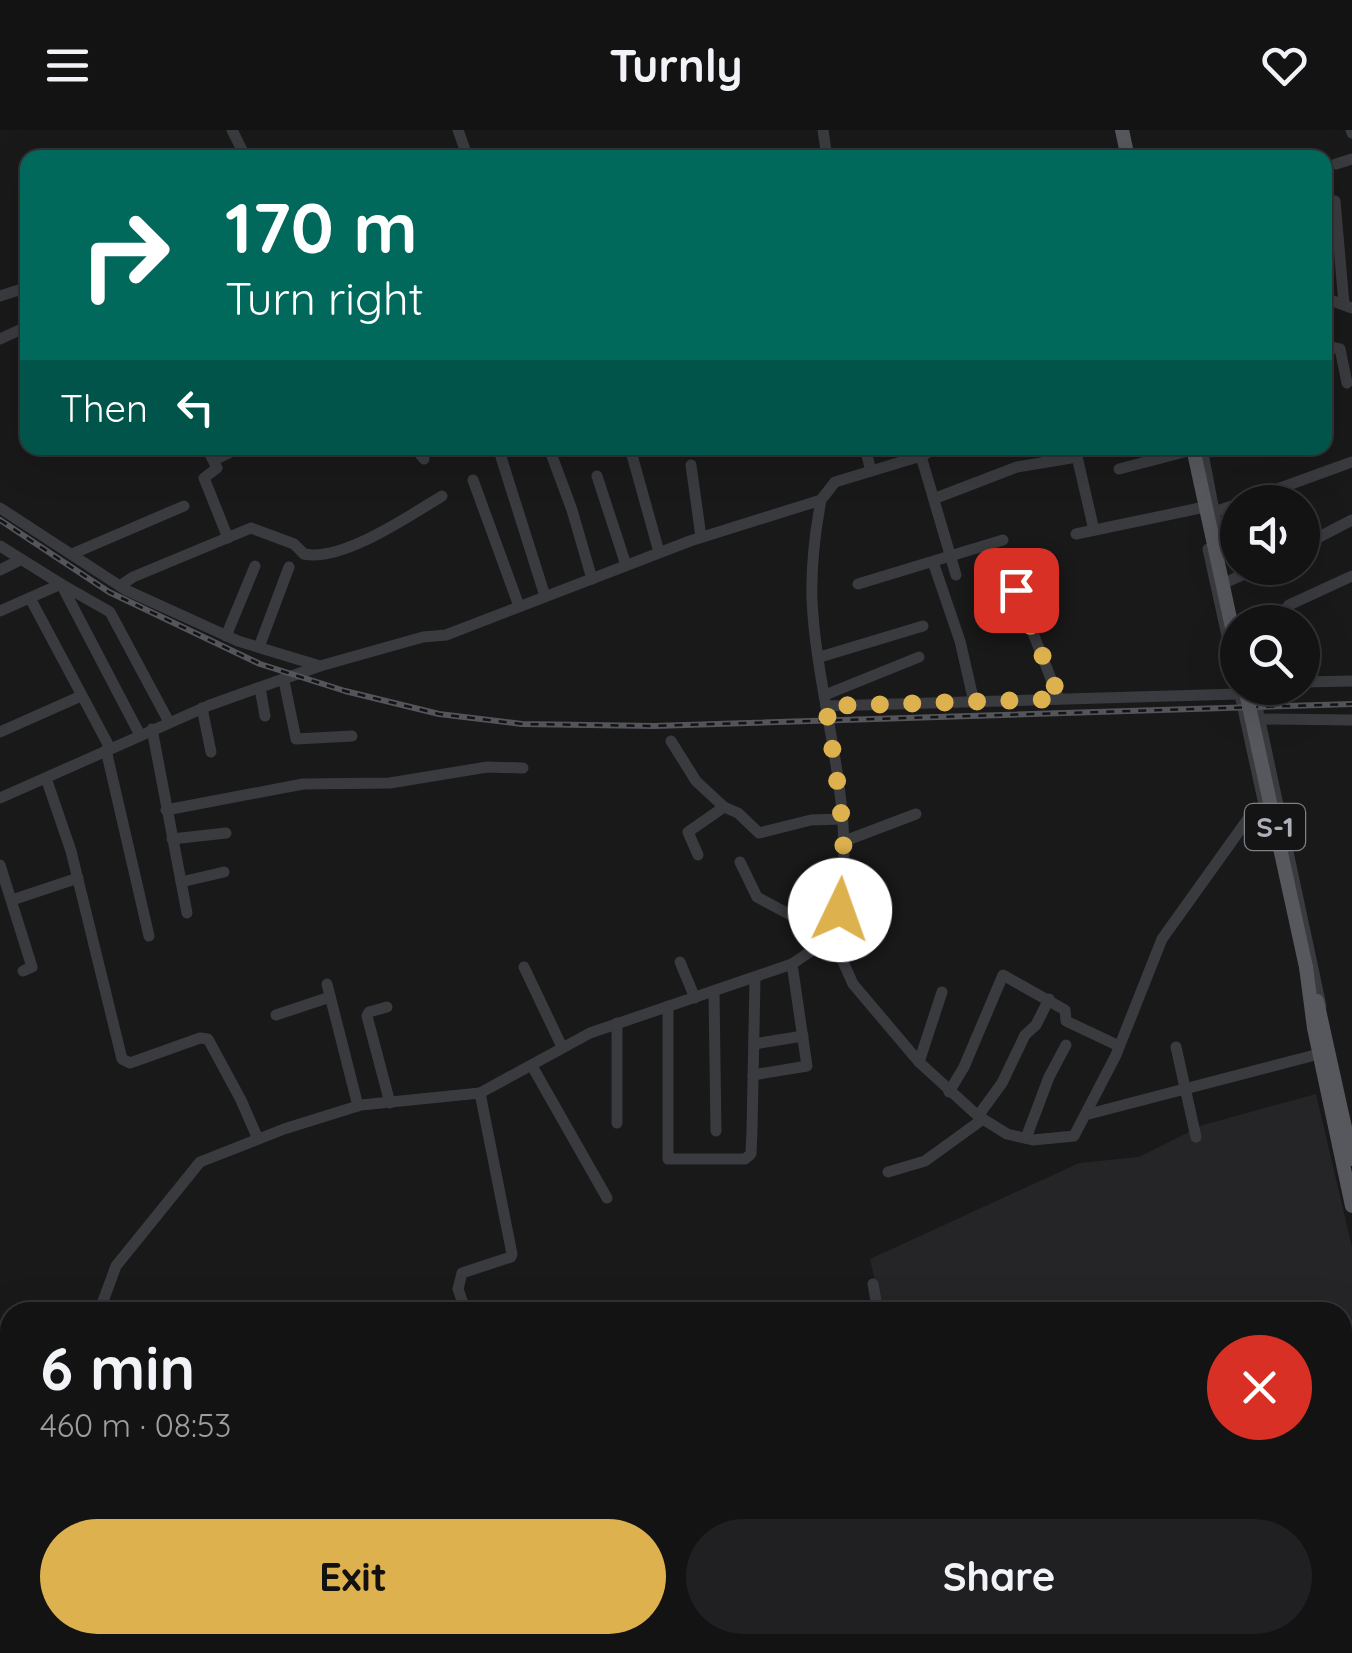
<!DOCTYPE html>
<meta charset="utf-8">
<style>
body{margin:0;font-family:Quicksand,sans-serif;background:#202022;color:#f1f3f6;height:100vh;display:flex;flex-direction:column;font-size:38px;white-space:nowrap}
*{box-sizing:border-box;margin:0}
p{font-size:32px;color:#9d9ea0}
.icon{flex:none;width:55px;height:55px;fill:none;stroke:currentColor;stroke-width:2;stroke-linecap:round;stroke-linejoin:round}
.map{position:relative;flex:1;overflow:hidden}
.side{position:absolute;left:0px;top:1172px;width:1352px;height:352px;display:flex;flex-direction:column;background:#131314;border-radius:30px 30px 0 0;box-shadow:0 10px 40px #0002,0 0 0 2px #323234}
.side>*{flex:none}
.top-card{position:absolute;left:20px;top:20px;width:1312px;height:305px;border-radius:20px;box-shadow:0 10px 40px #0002,0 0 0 2px #323234;background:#00695c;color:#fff;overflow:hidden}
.tools{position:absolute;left:1220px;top:355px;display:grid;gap:20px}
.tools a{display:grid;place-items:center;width:100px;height:100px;border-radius:50%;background:#131314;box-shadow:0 10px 40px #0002,0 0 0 2px #323234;font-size:50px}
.pin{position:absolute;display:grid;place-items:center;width:85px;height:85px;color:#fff;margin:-42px;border-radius:20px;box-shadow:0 5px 15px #0006}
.me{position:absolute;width:110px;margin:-55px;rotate:3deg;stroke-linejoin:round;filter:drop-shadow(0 0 8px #0008)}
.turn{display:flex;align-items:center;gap:35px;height:210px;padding:0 40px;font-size:45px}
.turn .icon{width:130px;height:130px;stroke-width:2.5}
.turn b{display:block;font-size:70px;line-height:85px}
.then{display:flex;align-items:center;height:95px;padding:0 40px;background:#0003;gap:20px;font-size:38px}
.round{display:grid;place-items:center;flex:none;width:105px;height:105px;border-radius:52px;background:#202022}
.summary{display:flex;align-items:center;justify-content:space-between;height:170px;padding:0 40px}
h1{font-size:60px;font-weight:700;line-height:75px}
.action{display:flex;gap:20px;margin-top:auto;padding:20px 40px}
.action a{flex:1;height:115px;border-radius:60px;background:#ddb14e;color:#111;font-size:40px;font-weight:700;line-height:115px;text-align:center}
.action a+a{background:#202022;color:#f1f3f6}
header{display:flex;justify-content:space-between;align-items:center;height:130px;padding:0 40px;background:#131314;font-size:45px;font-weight:700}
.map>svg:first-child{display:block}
.built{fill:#252527}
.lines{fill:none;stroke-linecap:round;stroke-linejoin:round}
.minor{stroke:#3a3b3f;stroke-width:11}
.major{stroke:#56585e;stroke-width:14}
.rail-casing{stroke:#53555a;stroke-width:6}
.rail{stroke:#141415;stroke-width:2.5;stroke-dasharray:8;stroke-linecap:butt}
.major-bridge{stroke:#56585e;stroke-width:14}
.route{stroke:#ddb14e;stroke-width:18;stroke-dasharray:0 32.4}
.labels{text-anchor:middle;stroke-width:8;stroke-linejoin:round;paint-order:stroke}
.shield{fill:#141415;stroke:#7f8187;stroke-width:2.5}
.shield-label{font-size:28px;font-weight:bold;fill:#adb0b8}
</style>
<header><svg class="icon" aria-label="menu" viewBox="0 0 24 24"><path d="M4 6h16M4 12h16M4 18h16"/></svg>Turnly<svg class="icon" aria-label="heart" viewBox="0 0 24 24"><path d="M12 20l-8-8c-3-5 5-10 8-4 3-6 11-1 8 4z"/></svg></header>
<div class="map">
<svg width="1352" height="1523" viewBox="0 0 1352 1523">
<rect width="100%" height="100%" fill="#19191a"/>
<g class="built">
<path d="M1316,964l36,153v94l-9,9 -1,-38h-460l-12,-53 209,-96 60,-6 64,-32z"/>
<path d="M967,1515h109l-8,8h-97z"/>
</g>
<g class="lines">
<g class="minor">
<path d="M232,0l14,28"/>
<path d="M458,0l10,28"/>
<path d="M823,0l4,28"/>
<path d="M1351,0l1,3"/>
<path d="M1136,25l1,3"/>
<path d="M1336,34l16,-5"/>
<path d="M1335,71l9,103"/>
<path d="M0,166l28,-9"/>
<path d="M1325,168l27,10"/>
<path d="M0,209l28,-13"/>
<path d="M1325,216l15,3 7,34"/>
<path d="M207,318l10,20 -13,10 24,60"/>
<path d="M415,318l9,11"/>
<path d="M549,318l23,62 20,69"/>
<path d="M630,318l29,104"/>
<path d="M865,318l6,23"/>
<path d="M1075,318l19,82"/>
<path d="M1202,318l17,89"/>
<path d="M921,326l35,119"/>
<path d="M501,327l44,139"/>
<path d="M214,330l25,-12"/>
<path d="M691,335l10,72"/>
<path d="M1119,339l69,-18"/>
<path d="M597,346l29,89"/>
<path d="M473,350l46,126"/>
<path d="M936,368l81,-31 60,-10"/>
<path d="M1241,372l111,-40"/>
<path d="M0,378l126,82 112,51 82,25"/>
<path d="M1214,382l24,-8"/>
<path d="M1076,404l124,-26"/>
<path d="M0,416l61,38 79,151"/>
<path d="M1302,416l50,-26"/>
<path d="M1208,419l57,260"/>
<path d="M72,424l112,-48"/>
<path d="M933,432l27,79 14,61"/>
<path d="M0,440l20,-10"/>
<path d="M1229,451l28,-13"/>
<path d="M858,454l145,-44"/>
<path d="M120,456l13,-9 118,-49 43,16 10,10c38,8 105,-38 138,-58"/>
<path d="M1016,460l43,109"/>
<path d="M30,468l80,150"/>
<path d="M0,481l61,-27 49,28 59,110"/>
<path d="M1256,492l26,-8 7,-9 63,-29"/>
<path d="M226,506l29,-70"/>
<path d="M259,517l30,-80"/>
<path d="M820,527l103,-31"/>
<path d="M284,551l12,58 56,-3"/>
<path d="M1302,552l50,-1"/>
<path d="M260,558l5,28"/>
<path d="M1253,558l68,318"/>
<path d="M825,565l94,-38"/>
<path d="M826,576l412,-12"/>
<path d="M202,578l9,44"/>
<path d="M1260,589l92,1"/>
<path d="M152,599l35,184"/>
<path d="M0,602l81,-36"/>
<path d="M671,611l25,40 28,26 14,6 21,20 52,-13 30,-1"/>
<path d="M106,620l43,186"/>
<path d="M46,648l25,73 51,208 8,4 70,-25 8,1 33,61 17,39"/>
<path d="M0,668l210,-93 110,-39 103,-29 23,-2 244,-94 131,-41 14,-18 86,-26 16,-8"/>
<path d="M166,680l137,-26 87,-1 97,-16 36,1"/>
<path d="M172,709l54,-6"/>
<path d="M842,712l74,-28"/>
<path d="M698,725l-10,-23 36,-25"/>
<path d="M740,732l17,35 75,40 21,47 66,78 59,54 29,18 26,6 41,-4 42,-81 46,-116 88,-123 14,-11"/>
<path d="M0,735l32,102 -9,4"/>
<path d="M181,752l43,-10"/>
<path d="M12,770l66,-22"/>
<path d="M680,832l15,36"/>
<path d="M524,837l38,80"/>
<path d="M327,854l31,122"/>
<path d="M714,862l2,139"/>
<path d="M668,876v153h77l6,-5 1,-23 3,-152"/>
<path d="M387,877l-18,5 -2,4 23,87"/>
<path d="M276,885l54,-18"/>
<path d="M754,914l49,-8"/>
<path d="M1176,917l20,90"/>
<path d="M919,932l23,-70"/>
<path d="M532,936l75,132"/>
<path d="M753,945l54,-9 -15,-102"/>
<path d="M949,962l15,-25 39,-92 62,35 1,11 53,25"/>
<path d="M1085,985l234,-61"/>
<path d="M978,986l24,-33 23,-48 11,-10 13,-26"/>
<path d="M617,993v-100"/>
<path d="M1026,1008l23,-61 17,-32"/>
<path d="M888,1042l37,-11 58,-42"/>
<path d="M873,1154l5,28"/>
<path d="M99,1182l17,-46 84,-104 84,-33 77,-24 119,-12 110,-60 202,-69 40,-27c34,-109 -15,-227 -20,-337 -1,-33 3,-68 9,-100"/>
<path d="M466,1182l-8,-23 4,-16 49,-16 1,-3 -32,-161"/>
<path d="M1342,1230l10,-9"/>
<path d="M0,1262l10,25"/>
<path d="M0,1326l10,-7"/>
<path d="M1342,1369l10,22"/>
<path d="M1342,1490l10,-5"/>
<path d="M144,1515l3,8"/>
<path d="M256,1515l4,8"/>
<path d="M297,1515l3,8"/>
<path d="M775,1515l3,8"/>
<path d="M875,1515l1,8"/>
<path d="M1103,1515l6,8"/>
<path d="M1206,1515l4,8"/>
<path d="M1259,1515l5,8"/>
<path d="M1318,1515l4,8"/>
<path d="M419,1522v1"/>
<path d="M160,1523l18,-8"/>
<path d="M1083,1523l8,-8"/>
</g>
<g class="major">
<path d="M1122,0l6,28"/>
<path d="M1193,318l45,207"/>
<path d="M1306,837l8,61 38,178"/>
<path d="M1317,871l35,158"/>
</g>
<defs>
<path id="rail" d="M0,390l109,72 151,72 85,27 94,23 83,10 132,2 698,-22"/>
</defs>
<use href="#rail" class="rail-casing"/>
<use href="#rail" class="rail"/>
<path class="major-bridge" d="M1245,558l61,279"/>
</g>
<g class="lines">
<path class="route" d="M840,780c11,-67 -5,-138 -14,-204l234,-7 -44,-109"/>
</g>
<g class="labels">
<rect class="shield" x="1245" y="674" width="60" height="46" rx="8"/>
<g class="shield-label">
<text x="1275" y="707">S-1</text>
</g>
</g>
</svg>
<div class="tools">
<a><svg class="icon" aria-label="sound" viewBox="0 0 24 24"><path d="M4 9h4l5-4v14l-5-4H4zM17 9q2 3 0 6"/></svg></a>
<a><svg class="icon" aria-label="search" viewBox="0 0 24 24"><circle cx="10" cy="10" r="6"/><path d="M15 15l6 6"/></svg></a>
</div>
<div class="pin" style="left:1016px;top:460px;background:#d93025"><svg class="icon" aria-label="arrive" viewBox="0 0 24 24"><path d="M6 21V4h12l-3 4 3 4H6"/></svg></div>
<svg class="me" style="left:840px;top:780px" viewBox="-20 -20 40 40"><circle r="19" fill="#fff"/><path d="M0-13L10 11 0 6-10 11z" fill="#ddb14e"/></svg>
<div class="top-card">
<div class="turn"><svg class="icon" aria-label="right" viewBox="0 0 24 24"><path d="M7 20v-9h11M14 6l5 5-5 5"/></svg><div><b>170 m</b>Turn right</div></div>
<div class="then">Then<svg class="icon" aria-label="left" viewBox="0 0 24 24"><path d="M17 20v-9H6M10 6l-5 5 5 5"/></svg></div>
</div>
<section class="side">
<div class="summary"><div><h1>6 min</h1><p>460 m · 08:53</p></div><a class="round" style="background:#d93025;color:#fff"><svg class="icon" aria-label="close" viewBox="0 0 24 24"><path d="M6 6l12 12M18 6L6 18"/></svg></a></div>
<div class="action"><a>Exit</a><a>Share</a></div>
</section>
</div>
